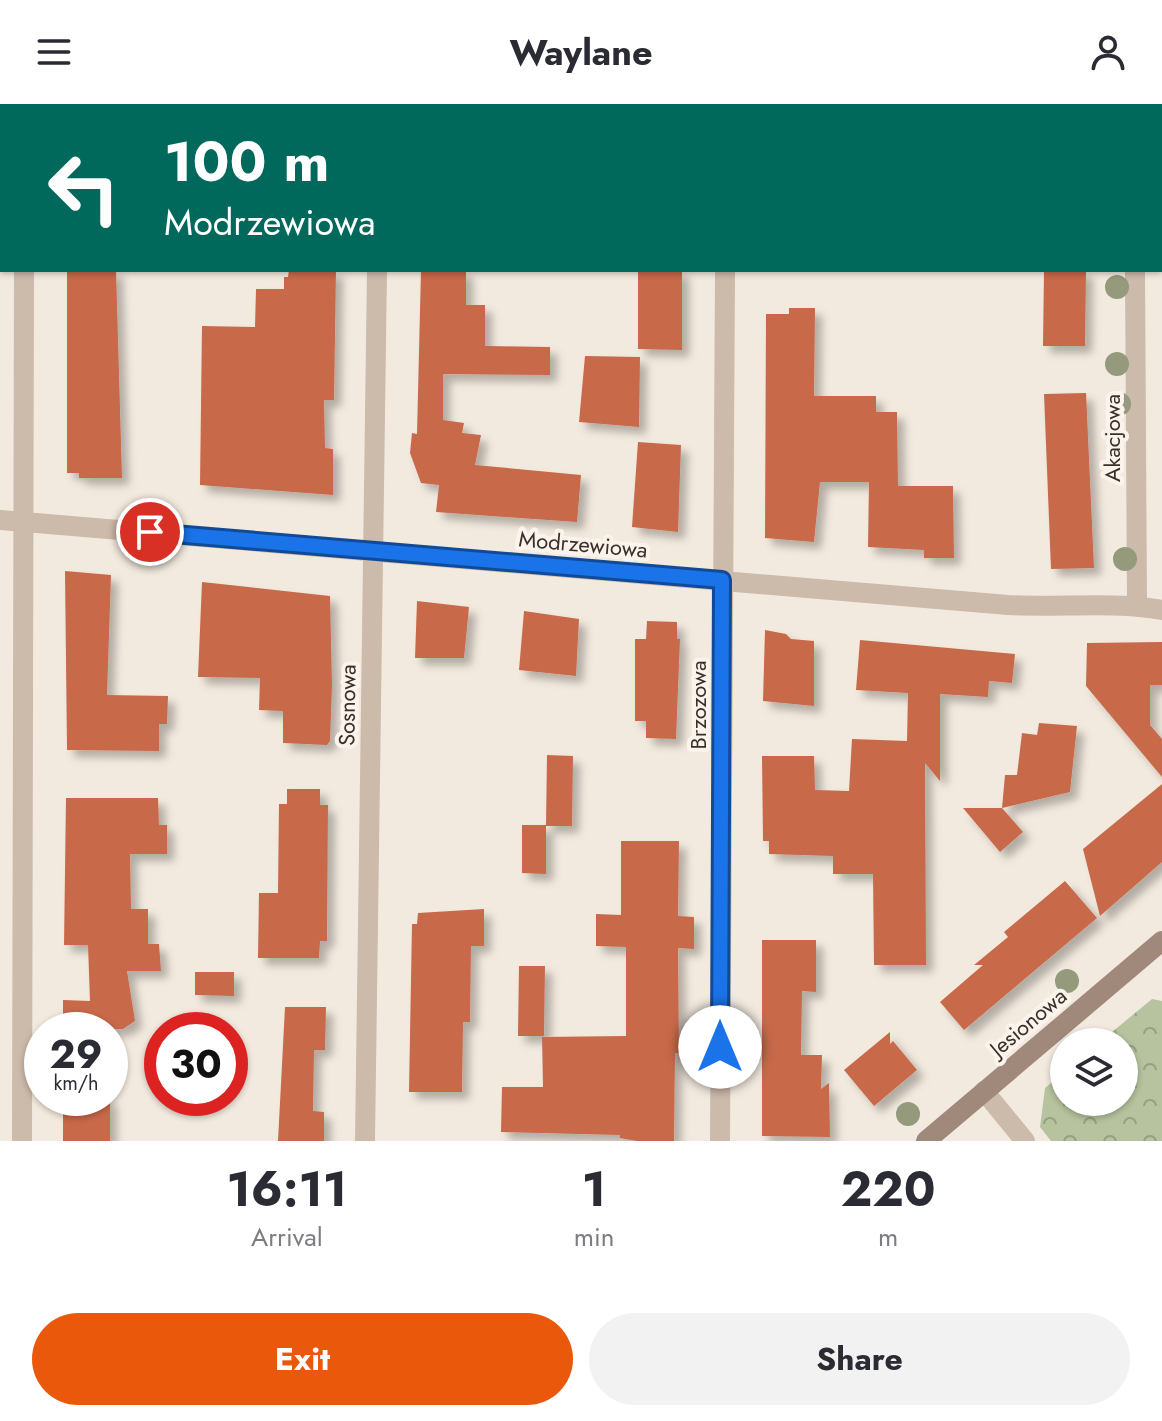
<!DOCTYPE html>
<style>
body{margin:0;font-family:Jost,sans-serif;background:#f2f2f3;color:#2b2b33;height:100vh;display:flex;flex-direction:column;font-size:30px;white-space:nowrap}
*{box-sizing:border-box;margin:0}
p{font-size:26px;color:#7c7c81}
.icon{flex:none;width:44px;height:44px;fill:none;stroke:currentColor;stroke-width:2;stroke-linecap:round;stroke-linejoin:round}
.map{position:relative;height:1037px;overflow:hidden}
.panel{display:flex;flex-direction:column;background:#fff;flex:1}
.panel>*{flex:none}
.hud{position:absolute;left:0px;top:0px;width:1162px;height:168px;box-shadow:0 2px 6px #0004;background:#00695c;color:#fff;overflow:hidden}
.fabs{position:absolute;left:1050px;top:924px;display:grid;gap:16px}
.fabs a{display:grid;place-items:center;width:88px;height:88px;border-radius:50%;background:#fff;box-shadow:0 2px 6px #0004;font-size:40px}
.speed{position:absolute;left:24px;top:908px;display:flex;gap:16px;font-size:40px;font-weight:700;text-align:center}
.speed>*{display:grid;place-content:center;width:104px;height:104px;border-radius:50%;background:#fff;box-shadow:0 2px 6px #0004;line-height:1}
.speed small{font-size:20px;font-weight:400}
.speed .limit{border:12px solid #d22;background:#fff;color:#111}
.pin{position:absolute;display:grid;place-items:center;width:68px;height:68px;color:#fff;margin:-34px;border:4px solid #fff;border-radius:50%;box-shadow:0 2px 8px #0007}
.me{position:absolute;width:88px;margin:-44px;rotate:0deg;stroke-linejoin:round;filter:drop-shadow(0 0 6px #0008)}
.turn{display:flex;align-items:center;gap:28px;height:168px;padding:0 32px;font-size:36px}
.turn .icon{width:104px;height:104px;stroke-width:2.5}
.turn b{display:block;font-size:56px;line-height:68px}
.eta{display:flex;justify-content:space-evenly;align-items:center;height:136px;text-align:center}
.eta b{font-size:48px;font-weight:700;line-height:56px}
.action{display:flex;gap:16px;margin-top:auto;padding:16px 32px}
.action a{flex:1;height:92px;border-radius:48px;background:#ea580c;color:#fff;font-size:32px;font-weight:700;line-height:92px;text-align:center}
.action a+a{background:#f2f2f3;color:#2b2b33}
header{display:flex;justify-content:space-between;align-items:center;height:104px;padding:0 32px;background:#fff;font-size:36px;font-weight:700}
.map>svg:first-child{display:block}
.forest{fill:url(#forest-crowns)}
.building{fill:#c86948;filter:url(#shadow)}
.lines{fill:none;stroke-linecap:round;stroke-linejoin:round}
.lane{stroke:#ccbaaa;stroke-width:14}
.street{stroke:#ccbaaa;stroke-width:20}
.secondary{stroke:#a0897b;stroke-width:20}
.tree{fill:#959a7d}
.route-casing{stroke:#114b97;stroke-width:20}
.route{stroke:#1a73e8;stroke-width:14}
.labels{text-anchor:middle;stroke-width:8;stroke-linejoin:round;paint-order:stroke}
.street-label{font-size:22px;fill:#3a2f2a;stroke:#fbf4ec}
</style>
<header><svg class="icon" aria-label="menu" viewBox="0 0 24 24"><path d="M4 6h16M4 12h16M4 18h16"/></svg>Waylane<svg class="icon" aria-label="person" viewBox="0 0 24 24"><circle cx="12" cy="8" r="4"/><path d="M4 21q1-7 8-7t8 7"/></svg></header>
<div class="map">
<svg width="1162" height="1037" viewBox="0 0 1162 1037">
<defs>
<pattern id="forest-crowns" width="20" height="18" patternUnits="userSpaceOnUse" patternTransform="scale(2)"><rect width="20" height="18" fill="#b6c39e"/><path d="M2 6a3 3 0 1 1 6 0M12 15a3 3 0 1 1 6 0" fill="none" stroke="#959f81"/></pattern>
<filter id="shadow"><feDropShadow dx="7" dy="7" stdDeviation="4" flood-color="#0004"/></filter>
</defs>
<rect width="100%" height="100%" fill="#f3eadf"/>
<path class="forest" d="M1152,895l10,2v140h-111l-11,-14 5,-39 19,-16v30h60v-60h-24z"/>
<g class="building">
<path d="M67,166h49l6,208h-43v-5h-12z"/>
<path d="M289,166h47l-2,130h-10l1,48 8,1v46l-133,-10 2,-159 53,1 1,-38h28v-12h4z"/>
<path d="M421,166h45v35h19v41l65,1v28l-107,-1v46l21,3 -2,10 19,2 -6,30 106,10 -4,47 -141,-10 3,-27 -18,-2 -11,-30 2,-20 5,1z"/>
<path d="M638,166h44v80l-44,-1z"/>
<path d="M1044,166h42l-1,76h-42z"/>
<path d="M789,204h26l-1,88h62v16h21l1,74h55l1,72h-30v-8l-56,-3 1,-65h-49l-6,60 -49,-4 1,-224h23z"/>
<path d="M585,252l55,1 -1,70 -60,-5z"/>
<path d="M1086,289l8,175 -43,1 -7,-175z"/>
<path d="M638,338l43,3 -3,87 -46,-5z"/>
<path d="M65,467l46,4 -4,120 61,1 -1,28h-8v27l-92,-1z"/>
<path d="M202,478l128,14 2,89 -2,56 -3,4 -44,-2v-32l-24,-1 1,-32 -62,-1z"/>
<path d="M417,497l52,6 -5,51h-49z"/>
<path d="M524,507l55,8 -3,57 -57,-6z"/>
<path d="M647,517l30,1v17h3l-4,100 -30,-1v-17h-11v-82h11z"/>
<path d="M765,526l21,4 5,5 23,2v65l-51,-5z"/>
<path d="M860,536l155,14 -3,29 -23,-2 -1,16 -48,-3v87l-15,-18 1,202h-52l-1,-91h-40v-18l-64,-2v-13h-6l-1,-85h52l1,34 34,1 3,-52 55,2 1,-48 -52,-3z"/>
<path d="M1162,538v43h-12v40l12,14v38l-76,-91 1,-43z"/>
<path d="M1039,619l38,3 -7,66 -68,16 3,-33h12l5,-42 15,2z"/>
<path d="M547,651l26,1 -1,70h-26v48l-24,-1v-48h24z"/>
<path d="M1162,680v78l-62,54 -17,-67z"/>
<path d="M287,685h33v16h8l-1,136h-7l-1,17h-61l1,-65h19l1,-89h8z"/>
<path d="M66,694h92l1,27h8v29h-37l1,55h17v35h11l2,27h-34l8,50 -12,8 -60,1v-30l27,1 -2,-56h-24z"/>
<path d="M963,704h39l21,24 -23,20z"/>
<path d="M621,737h58l-1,75 16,1v32l-16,-1 1,105h-4l-1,88h-37l-17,-3v-3l-119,-3 1,-45h41l-1,-50 84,-1v-89l-30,-1v-32l25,1z"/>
<path d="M1065,777l32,37 -133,112 -24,-28 43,-37h-9l34,-28 -4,-5z"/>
<path d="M484,805v37h-13l-1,76h-7l-1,70h-53l3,-168h5l1,-11z"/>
<path d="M762,836h54v52l-14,-1 -1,64h21l-1,34 8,-6 1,54 -68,-1z"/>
<path d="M519,862h26l-1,70h-26z"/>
<path d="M195,868h39v24l-39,-1z"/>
<path d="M285,903h41l-1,43h-11l-1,61 11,1v29h-46z"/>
<path d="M890,928v12l3,-3 24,29 -43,36 -30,-36z"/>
<rect x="63" y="994" width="47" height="43"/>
</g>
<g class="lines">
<path class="lane" d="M1157,0l5,3"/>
<g class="street">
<path d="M1134,0v2"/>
<path d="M25,2v-2"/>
<path d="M380,2v-2"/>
<path d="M727,2v-2"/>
<path d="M1135,166l2,336"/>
<path d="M0,416l1008,85c51,3 104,-4 154,5"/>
<path d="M984,987l41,50"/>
<path d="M22,1037l2,-871"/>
<path d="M365,1037l12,-871"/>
<path d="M720,1037l5,-871"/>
</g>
<path class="secondary" d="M926,1037l236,-200"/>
</g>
<g class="tree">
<circle cx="1117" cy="183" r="12"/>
<circle cx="1117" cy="260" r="12"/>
<circle cx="1119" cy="300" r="12"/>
<circle cx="1125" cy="455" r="12"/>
<circle cx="1067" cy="877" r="12"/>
<circle cx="908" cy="1010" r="12"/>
</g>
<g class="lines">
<defs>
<path id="route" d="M150,428l572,48 -2,467"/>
</defs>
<use href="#route" class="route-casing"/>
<use href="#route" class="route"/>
</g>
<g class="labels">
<g class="street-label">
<text transform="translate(1112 334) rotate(-90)" y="8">Akacjowa</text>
<text transform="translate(583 440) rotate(5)" y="8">Modrzewiowa</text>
<text transform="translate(347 601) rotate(-89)" y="8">Sosnowa</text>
<text transform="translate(698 601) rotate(-90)" y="8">Brzozowa</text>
<text transform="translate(1028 918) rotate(-40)" y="8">Jesionowa</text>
</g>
</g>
</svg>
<div class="fabs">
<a><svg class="icon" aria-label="layers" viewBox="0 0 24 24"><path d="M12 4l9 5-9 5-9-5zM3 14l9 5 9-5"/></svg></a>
</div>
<div class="speed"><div>29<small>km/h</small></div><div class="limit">30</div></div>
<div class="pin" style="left:150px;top:428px;background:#d93025"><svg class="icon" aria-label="arrive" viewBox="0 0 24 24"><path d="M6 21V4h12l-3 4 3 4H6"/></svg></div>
<svg class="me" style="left:720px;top:943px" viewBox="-20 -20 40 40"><circle r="19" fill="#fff"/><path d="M0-13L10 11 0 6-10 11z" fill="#1a73e8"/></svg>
<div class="hud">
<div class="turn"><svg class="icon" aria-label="left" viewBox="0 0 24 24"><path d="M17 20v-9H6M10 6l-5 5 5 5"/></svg><div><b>100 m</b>Modrzewiowa</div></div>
</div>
</div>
<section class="panel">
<div class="eta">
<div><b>16:11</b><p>Arrival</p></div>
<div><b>1</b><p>min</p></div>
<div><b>220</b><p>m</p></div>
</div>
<div class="action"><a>Exit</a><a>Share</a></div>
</section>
